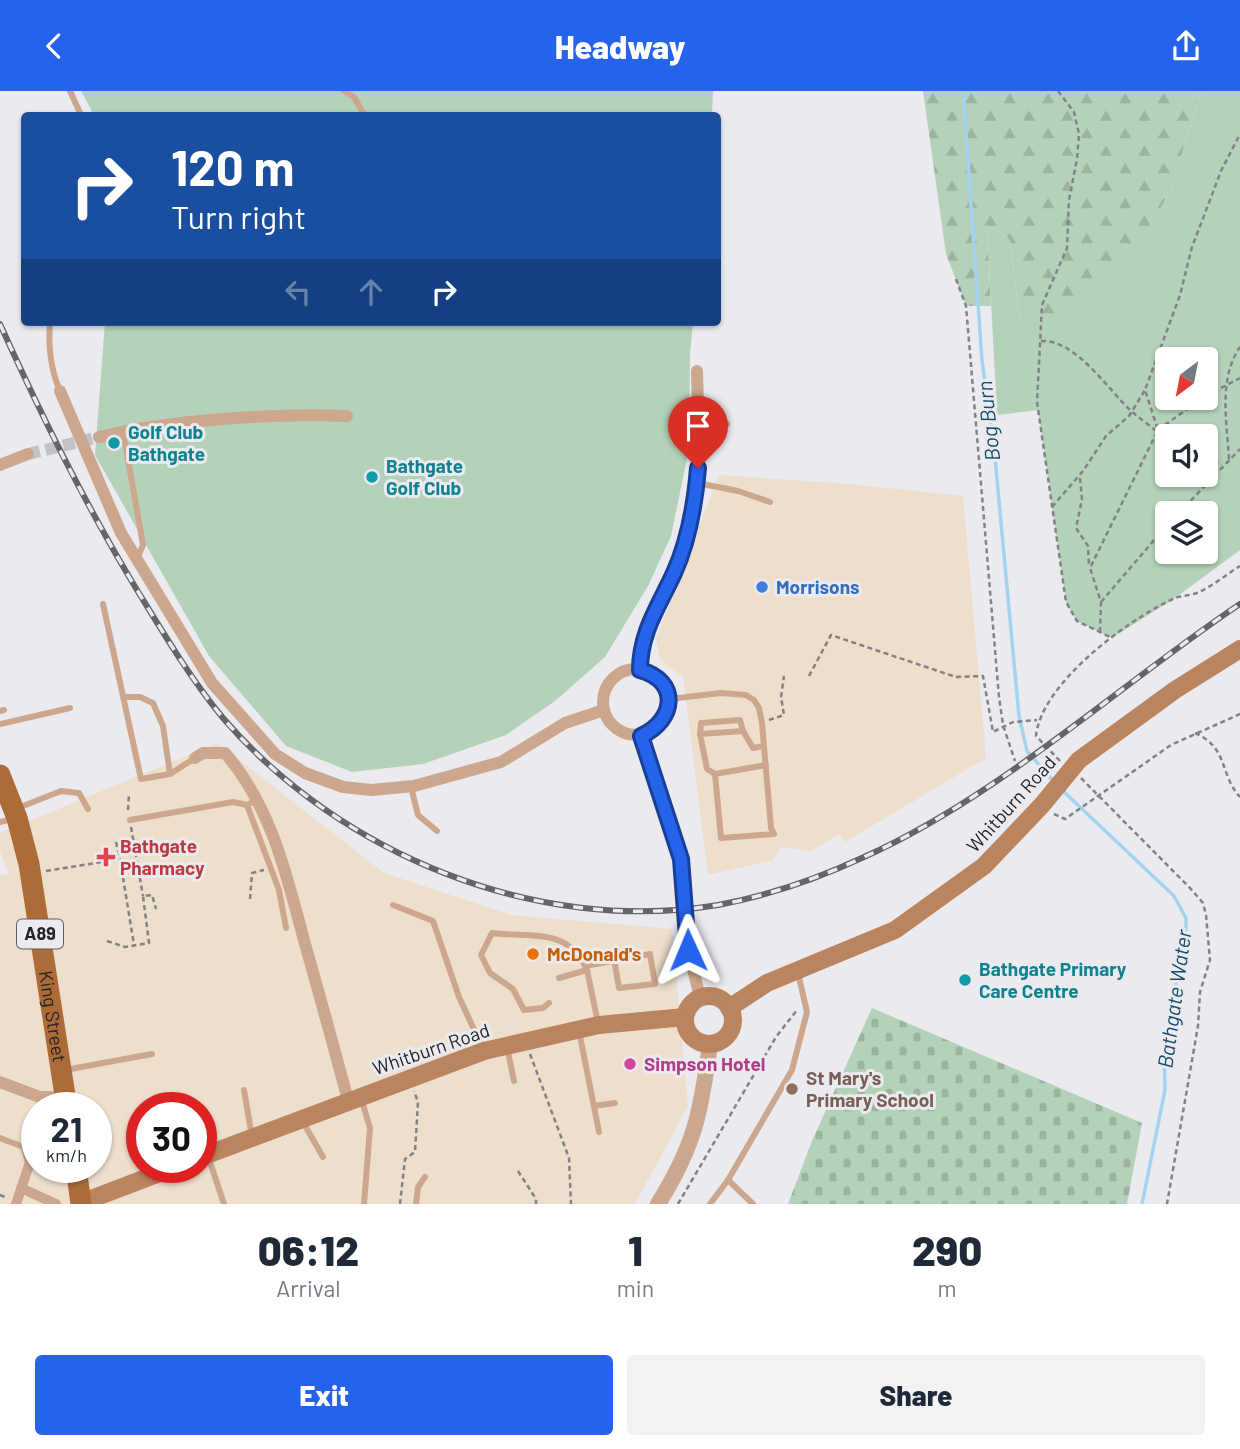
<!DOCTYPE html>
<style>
body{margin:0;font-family:Barlow,sans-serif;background:#f2f2f3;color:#1f2937;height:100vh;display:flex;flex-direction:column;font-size:26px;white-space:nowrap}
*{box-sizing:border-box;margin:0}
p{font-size:23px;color:#747a83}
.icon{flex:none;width:38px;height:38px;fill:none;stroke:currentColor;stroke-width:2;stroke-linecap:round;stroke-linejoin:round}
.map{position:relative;height:1113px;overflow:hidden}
.details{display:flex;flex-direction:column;background:#fff;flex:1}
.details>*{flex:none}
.hud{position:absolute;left:21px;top:21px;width:700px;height:214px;border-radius:7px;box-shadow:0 2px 5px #0004;background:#1a4fa0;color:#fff;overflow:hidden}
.needle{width:46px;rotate:212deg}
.fabs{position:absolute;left:1155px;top:256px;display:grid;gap:14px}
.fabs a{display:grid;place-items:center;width:63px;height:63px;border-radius:7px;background:#fff;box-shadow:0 2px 5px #0004;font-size:35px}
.speed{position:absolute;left:21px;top:1001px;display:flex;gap:14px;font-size:35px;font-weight:700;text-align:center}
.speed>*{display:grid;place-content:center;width:91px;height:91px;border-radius:50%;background:#fff;box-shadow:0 2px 5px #0004;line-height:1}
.speed small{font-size:18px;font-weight:400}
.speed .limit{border:10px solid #d22;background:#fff;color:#111}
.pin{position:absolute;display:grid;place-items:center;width:60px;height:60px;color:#fff;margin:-72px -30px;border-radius:50% 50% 50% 0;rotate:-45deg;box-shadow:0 0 7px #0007}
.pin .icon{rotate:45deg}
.me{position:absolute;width:77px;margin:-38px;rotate:359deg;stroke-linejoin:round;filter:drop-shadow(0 0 5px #0008)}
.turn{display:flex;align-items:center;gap:24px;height:147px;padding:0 35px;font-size:32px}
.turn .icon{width:91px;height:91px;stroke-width:2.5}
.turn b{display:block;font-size:49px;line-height:60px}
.lanes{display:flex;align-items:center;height:66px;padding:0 35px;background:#0003;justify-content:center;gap:35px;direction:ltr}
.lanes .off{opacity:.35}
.eta{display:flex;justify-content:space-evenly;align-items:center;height:119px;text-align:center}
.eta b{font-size:42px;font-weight:800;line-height:49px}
.cta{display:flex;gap:14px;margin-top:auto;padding:14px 35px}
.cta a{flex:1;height:80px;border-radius:7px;background:#2563eb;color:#fff;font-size:28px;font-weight:800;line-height:80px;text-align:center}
.cta a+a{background:#f2f2f3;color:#1f2937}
header{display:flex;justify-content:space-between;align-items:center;height:91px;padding:0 35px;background:#2563eb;color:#fff;font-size:32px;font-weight:800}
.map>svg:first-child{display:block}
.commercial{fill:#eedecc;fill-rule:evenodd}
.grass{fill:#b4d2b9;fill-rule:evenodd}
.forest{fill:url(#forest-firs)}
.cemetery{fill:url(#cemetery-stones)}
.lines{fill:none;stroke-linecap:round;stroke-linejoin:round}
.stream{stroke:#a3d3f1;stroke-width:3.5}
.minor-tunnel{stroke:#c3c2c7;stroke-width:12;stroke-dasharray:12 6;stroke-linecap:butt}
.path{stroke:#828184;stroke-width:2.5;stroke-dasharray:5 3.5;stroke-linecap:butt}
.service{stroke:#cca78d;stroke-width:6}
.pedestrian{stroke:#cca78d;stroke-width:10}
.minor{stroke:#cca78d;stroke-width:12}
.tertiary{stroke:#cca78d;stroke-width:16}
.secondary{stroke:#ba845e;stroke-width:18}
.primary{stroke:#ad6b38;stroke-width:21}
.rail-casing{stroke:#656467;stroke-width:6}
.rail{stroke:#ebeaef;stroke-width:3.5;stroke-dasharray:10;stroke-linecap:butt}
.route-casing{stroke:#184099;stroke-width:18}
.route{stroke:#2563eb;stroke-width:12}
.culture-dot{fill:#0f9aa8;stroke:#ebeaef;stroke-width:2.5}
.shop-dot{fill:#3f7fe0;stroke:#ebeaef;stroke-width:2.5}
.health-dot{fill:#e0444e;stroke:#ebeaef;stroke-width:2.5}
.food-dot{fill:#e8710a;stroke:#ebeaef;stroke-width:2.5}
.hotel-dot{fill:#d1479c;stroke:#ebeaef;stroke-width:2.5}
.education-dot{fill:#8d6e63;stroke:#ebeaef;stroke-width:2.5}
.labels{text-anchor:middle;stroke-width:6;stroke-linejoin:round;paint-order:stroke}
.shield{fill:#ebeaef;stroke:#605f62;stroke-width:2}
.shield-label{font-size:18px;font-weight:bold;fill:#242325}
.culture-label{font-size:19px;font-weight:bold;fill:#0d838f;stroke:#ebeaef;text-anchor:start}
.shop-label{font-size:19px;font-weight:bold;fill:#366cbe;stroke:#ebeaef;text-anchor:start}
.street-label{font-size:19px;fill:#242325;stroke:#ebeaef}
.health-label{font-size:19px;font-weight:bold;fill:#be3a42;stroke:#ebeaef;text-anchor:start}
.food-label{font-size:19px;font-weight:bold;fill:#c56008;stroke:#ebeaef;text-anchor:start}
.hotel-label{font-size:19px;font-weight:bold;fill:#b23c85;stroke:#ebeaef;text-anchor:start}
.education-label{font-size:19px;font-weight:bold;fill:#785e54;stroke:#ebeaef;text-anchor:start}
.water-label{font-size:21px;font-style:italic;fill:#134d6b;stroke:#ebeaef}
</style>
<header><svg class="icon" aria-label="back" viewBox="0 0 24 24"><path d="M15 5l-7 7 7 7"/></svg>Headway<svg class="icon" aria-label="share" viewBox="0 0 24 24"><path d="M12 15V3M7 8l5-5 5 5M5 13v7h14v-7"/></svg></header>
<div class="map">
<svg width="1240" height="1113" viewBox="0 0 1240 1113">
<defs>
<pattern id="forest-firs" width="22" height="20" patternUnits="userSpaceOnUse" patternTransform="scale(1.75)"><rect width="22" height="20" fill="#b4d2b9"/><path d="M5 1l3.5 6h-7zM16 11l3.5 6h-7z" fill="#9bb49f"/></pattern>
<pattern id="cemetery-stones" width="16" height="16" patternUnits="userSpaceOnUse" patternTransform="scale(1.75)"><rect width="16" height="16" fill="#b4d2b9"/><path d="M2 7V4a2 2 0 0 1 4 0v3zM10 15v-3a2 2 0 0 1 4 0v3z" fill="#9bb49f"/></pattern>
</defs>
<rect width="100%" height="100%" fill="#ebeaef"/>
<g class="commercial">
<path d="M719,384l130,9 114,12 23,262 -141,84 -6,-8 -28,17 -29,-4 -9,13 -65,15 -25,-198 -23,-17 -4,-21z"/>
<path d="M218,652l166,130 127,42 161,14 16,177 -53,98h-635v-328l9,-2 -9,-23v-18zM37,1017h59v59h-59zM142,1017h59v59h-59z"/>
</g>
<g class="grass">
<path d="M81,0h632l-1,24h-618z"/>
<path d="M1201,0h39v459l-65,48 -63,40 -35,-17 -11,-19 -28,-192 -41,5 -10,-190 23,15 10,84 107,-60 43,-72zM1167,268h39v38h-39zM1167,345h39v38h-39zM1167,422h39v38h-39z"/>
<path d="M105,231h588l-3,32 -1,95 -18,87 -23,50 -43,71 -50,44 -49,34 -83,29 -71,8 -66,-26 -77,-90 -114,-201z"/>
</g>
<path class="forest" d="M923,0h278l-31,101 -43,72 -56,44 -51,16 -10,-84 -23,-15 4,81h-25l-20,-52z"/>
<path class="cemetery" d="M872,917l270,115 -15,81h-339l24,-63z"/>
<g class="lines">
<g class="stream">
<path d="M963,0l19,269 13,98 24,258 8,35 27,31"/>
<path d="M1062,699l112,106 12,22v10l-22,121 1,41 -23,114"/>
</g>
<path class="minor-tunnel" d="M28,363l71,-17"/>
<g class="path">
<path d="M1058,0l16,21 5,22 -2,25 -8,41 -2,48 -25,57 -5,97 29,200 11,19 35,17"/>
<path d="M956,188l10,27 33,391 4,28 12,36"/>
<path d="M1041,250c34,-2 66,47 89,69 12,11 26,19 37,31"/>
<path d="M1206,305l34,-18"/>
<path d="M1158,339l46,-33"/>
<path d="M1206,367l16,7"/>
<path d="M1229,368c-2,-37 -11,-80 11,-112"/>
<path d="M1080,387l2,21 -6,29 12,18 1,19"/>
<path d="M1052,416l31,-36 23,-35 23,-20 16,-26"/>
<path d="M1179,422l61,-64"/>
<path d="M1101,511l66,-77"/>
<path d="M1100,541l1,-30 -11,-34 68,-138 -13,-40 35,-95 12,-48 29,-76 19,-37"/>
<path d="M809,585l22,-41 125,42 27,-1 10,56 20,-10 24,-2"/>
<path d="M769,629l15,-5 -3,-18 3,-21"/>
<path d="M1195,642c34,15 24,41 45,64"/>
<path d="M1060,670l-24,-25c5,-52 91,-116 137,-137 8,-4 18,-3 26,-7 14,-6 28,-18 41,-26"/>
<path d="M1026,686l8,14"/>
<path d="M1081,687l109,110 13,15 3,12 4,45 -10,32 -2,34 -31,178"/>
<path d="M128,719l1,-16"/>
<path d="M1054,723l11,5 106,-74 69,-31"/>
<path d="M131,736l12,69"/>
<path d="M116,751l4,17"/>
<path d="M46,780l74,-12 14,86"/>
<path d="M250,808l2,-26 12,-3"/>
<path d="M107,850l18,6 24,-4 -6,-47 9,-1 4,14"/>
<path d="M530,963l39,104 2,46"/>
<path d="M518,1080l18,28v5"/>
<path d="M0,1104l7,3"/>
<path d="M400,1113l5,-45 10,-7 3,-50 -4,-11"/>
<path d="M678,1113l98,-167 21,-27"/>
</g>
<g class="service">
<path d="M70,0l11,24"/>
<path d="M344,0l10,6 10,18"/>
<path d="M50,231c-2,24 0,46 10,69"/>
<path d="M698,334l29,-1"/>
<path d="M123,340l20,114 -6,14"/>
<path d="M697,392l41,8 32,11"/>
<path d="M103,513l38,175 29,-5 25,-16"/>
<path d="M124,606h16l13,6 10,23 7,48"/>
<path d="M669,608l52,-6 25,2 8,5 5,8 3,15 9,105 3,6 -53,4 -6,-64 -8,-5 -7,-35 43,-3 10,17 11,-2"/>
<path d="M0,620l4,-1"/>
<path d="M0,633l70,-16"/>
<path d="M700,643l1,-11 39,-3 3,11"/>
<path d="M715,683l51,-9"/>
<path d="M411,696l7,28 19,16"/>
<path d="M256,709l-9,5 32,85 7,38"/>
<path d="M18,717l43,-17 18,2 9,16"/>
<path d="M130,729l103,-18 14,3"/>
<path d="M0,731l12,-3"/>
<path d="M393,814l40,16 26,76 24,52"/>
<path d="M585,875l65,-12 5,30 -36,4 -5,-29"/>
<path d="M559,887l28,-8 11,53"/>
<path d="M549,912l-6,5 -19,2 -11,-21 -23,-16 -9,-18 11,-22c39,5 77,-6 95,37"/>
<path d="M579,940l20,101"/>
<path d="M507,956l7,34"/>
<path d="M65,979l87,-16"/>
<path d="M244,999l8,47"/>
<path d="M361,1007l9,30 -6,76"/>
<path d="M594,1015l21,-3"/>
<path d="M303,1031l20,35"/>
<path d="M0,1047l26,10 11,-19"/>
<path d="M208,1065l16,48"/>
<path d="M416,1113l2,-17 7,-10"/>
<path d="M710,1113l18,-24"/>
<path d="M753,1113l-25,-24 64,-110 15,-58 -9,-39"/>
</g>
<g class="pedestrian">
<path d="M21,1097l35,16"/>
<path d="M16,1113l14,-42 -4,-14"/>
</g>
<g class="minor">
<path d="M60,300l61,142 91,150 63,71 30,19 38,14 28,3 43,-4 87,-24 64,-39 39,-13"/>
<path d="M99,346c72,-17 173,-24 248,-21"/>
<path d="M0,374l28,-11"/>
<circle cx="636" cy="611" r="33"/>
<path d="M640,579c-1,-52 36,-93 49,-142 14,-51 9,-105 8,-157"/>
<path d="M641,644l40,124 7,91 12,47"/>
<path d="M195,667l8,-5h22c47,54 62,124 80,191 15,52 29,104 43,156"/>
<path d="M0,991l40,15h26"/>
</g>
<path class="tertiary" d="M658,1113c37,-59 43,-92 52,-160"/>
<g class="secondary">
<circle cx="709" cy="929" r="24"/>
<path d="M729,917l38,-25 128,-53 89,-64 58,-61 37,-45 96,-70 65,-41"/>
<path d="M201,1066l283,-106 115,-26 86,-8"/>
<path d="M81,1112l94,-36"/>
</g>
<g class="primary">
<path id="s1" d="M0,684l17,43 12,46 38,244"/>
<path d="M76,1076l5,37"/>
</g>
<defs>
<path id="rail" d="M0,233c41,91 85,180 137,266 27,44 53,88 86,128 118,137 314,217 495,187 49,-9 101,-27 146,-48 134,-60 254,-171 376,-253"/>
</defs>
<use href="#rail" class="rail-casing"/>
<use href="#rail" class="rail"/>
</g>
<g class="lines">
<defs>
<path id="route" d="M688,859l-7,-91 -40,-123c35,-16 39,-55 -1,-66 0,-38 19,-64 34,-97 15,-33 21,-69 24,-105"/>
</defs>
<use href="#route" class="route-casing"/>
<use href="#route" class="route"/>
</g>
<g class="culture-dot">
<circle cx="114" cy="352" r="7"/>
<circle cx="372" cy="386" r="7"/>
<circle cx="965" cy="889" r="7"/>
</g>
<circle class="shop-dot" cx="762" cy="496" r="7"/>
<path class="health-dot" d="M102.5 755.5h7v7h7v7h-7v7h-7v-7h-7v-7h7z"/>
<circle class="food-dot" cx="533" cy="863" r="7"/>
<circle class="hotel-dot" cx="630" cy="973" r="7"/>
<circle class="education-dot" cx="792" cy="998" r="7"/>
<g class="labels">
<rect class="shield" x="17" y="828.5" width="46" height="29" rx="5"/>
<g class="shield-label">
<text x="40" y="849">A89</text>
</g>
<g class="culture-label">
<text x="128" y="348">Golf Club<tspan x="128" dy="22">Bathgate</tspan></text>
<text x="386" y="382">Bathgate<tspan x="386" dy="22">Golf Club</tspan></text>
<text x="979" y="885">Bathgate Primary<tspan x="979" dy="22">Care Centre</tspan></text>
</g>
<g class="shop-label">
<text x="776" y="503">Morrisons</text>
</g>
<g class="street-label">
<text transform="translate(1011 713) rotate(-48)" y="7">Whitburn Road</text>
<text dy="7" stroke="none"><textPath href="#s1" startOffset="248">King Street</textPath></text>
<text transform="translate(431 958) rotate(-19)" y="7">Whitburn Road</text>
</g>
<g class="health-label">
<text x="120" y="762">Bathgate<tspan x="120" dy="22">Pharmacy</tspan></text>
</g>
<g class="food-label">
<text x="547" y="870">McDonald's</text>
</g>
<g class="hotel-label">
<text x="644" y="980">Simpson Hotel</text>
</g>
<g class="education-label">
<text x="806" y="994">St Mary's<tspan x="806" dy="22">Primary School</tspan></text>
</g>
<g class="water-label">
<text transform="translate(989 330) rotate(-96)" y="7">Bog Burn</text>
<text transform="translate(1175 908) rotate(-82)" y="7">Bathgate Water</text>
</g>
</g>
</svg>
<div class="fabs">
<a><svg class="needle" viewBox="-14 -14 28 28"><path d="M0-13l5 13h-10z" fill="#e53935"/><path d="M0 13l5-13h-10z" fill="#747a83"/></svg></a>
<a><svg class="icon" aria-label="sound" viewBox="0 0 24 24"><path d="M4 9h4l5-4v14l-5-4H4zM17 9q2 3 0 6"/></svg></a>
<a><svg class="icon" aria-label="layers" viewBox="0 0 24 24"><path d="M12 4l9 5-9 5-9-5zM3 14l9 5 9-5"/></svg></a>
</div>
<div class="speed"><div>21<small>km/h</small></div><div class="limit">30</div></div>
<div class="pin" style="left:698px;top:377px;background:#d93025"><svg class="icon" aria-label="arrive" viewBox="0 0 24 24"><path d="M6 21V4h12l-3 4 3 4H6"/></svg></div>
<svg class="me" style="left:688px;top:859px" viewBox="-20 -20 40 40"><path d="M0-17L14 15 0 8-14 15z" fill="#2563eb" stroke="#fff" stroke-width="4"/></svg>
<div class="hud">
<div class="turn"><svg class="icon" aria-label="right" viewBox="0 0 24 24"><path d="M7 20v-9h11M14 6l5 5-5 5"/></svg><div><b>120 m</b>Turn right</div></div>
<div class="lanes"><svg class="icon off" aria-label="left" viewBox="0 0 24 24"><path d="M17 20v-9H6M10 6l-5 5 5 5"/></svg><svg class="icon off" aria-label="ahead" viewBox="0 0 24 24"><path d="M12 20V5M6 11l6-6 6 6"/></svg><svg class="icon" aria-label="right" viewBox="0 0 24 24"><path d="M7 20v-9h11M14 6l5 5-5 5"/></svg></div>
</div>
</div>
<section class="details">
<div class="eta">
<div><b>06:12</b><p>Arrival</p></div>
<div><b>1</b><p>min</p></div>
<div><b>290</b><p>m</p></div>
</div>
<div class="cta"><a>Exit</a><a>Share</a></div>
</section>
